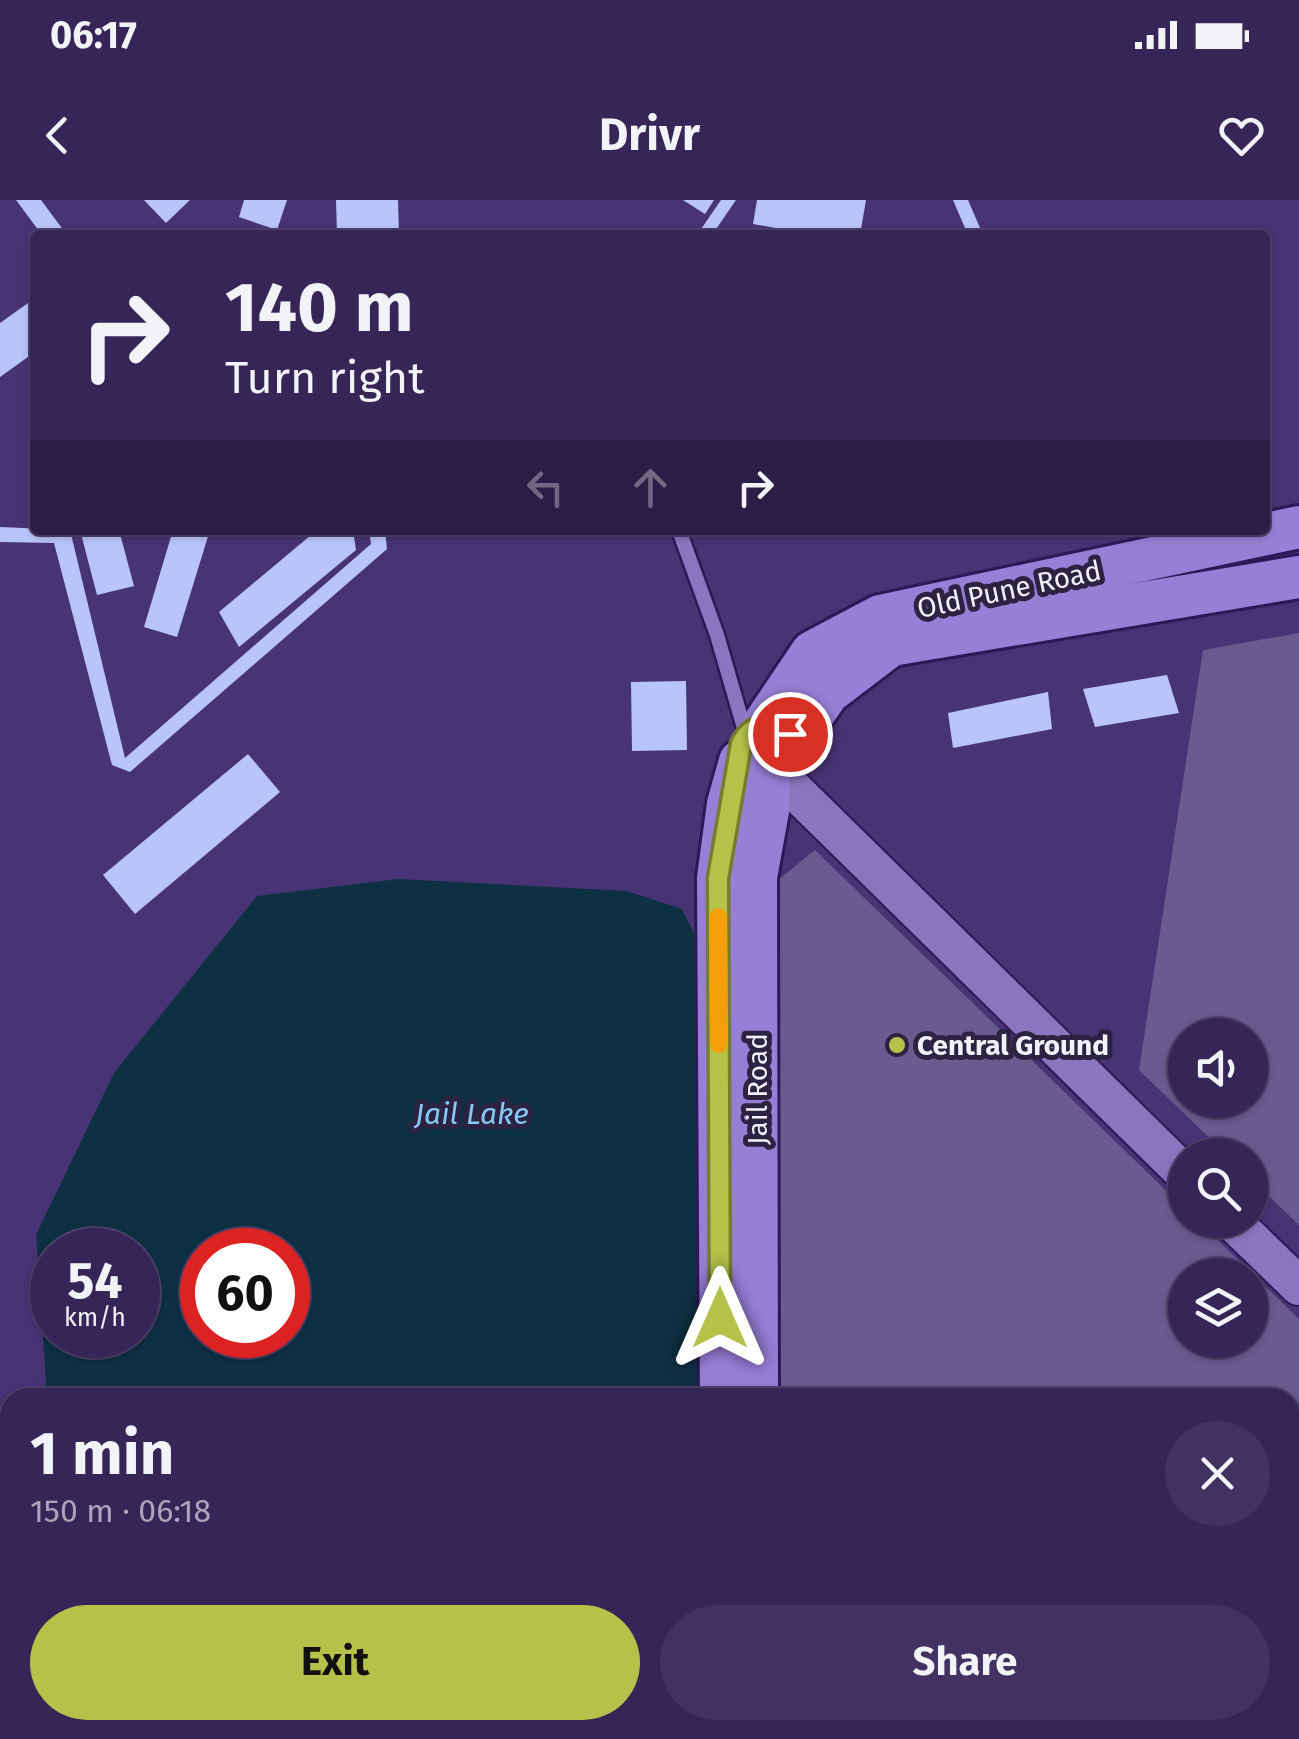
<!DOCTYPE html>
<meta charset="utf-8">
<style>
body{margin:0;font-family:"Fira Sans",sans-serif;background:#413261;color:#f1f3f6;height:100vh;display:flex;flex-direction:column;font-size:38px;white-space:nowrap}
*{box-sizing:border-box;margin:0}
p{font-size:32px;color:#aaa5ba}
.icon{flex:none;width:55px;height:55px;fill:none;stroke:currentColor;stroke-width:2;stroke-linecap:round;stroke-linejoin:round}
.map{position:relative;flex:1;overflow:hidden}
.panel{position:absolute;left:0px;top:1188px;width:1300px;height:352px;display:flex;flex-direction:column;background:#362658;border-radius:30px 30px 0 0;box-shadow:0 2px 8px #0004,0 0 0 2px #50436e}
.panel>*{flex:none}
.guide{position:absolute;left:30px;top:30px;width:1240px;height:305px;border-radius:10px;box-shadow:0 2px 8px #0004,0 0 0 2px #50436e;background:#362658;color:#f1f3f6;overflow:hidden}
.fabs{position:absolute;left:1168px;top:818px;display:grid;gap:20px}
.fabs a{display:grid;place-items:center;width:100px;height:100px;border-radius:50%;background:#362658;box-shadow:0 2px 8px #0004,0 0 0 2px #50436e;font-size:50px}
.speed{position:absolute;left:30px;top:1028px;display:flex;gap:20px;font-size:50px;font-weight:700;text-align:center}
.speed>*{display:grid;place-content:center;width:130px;height:130px;border-radius:50%;background:#362658;box-shadow:0 2px 8px #0004,0 0 0 2px #50436e;line-height:1}
.speed small{font-size:25px;font-weight:400}
.speed .limit{border:15px solid #d22;background:#fff;color:#111}
.pin{position:absolute;display:grid;place-items:center;width:85px;height:85px;color:#fff;margin:-42px;border:5px solid #fff;border-radius:50%;box-shadow:0 2px 10px #0007}
.me{position:absolute;width:110px;margin:-55px;rotate:0deg;stroke-linejoin:round;filter:drop-shadow(0 0 8px #0008)}
.turn{display:flex;align-items:center;gap:35px;height:210px;padding:0 30px;font-size:45px}
.turn .icon{width:130px;height:130px;stroke-width:2.5}
.turn b{display:block;font-size:70px;line-height:85px}
.lanes{display:flex;align-items:center;height:95px;padding:0 30px;background:#0003;justify-content:center;gap:50px;direction:ltr}
.lanes .off{opacity:.35}
.round{display:grid;place-items:center;flex:none;width:105px;height:105px;border-radius:52px;background:#413261}
.summary{display:flex;align-items:center;justify-content:space-between;height:170px;padding:0 30px}
h1{font-size:60px;font-weight:700;line-height:75px}
.cta{display:flex;gap:20px;margin-top:auto;padding:20px 30px}
.cta a{flex:1;height:115px;border-radius:60px;background:#b4c24a;color:#111;font-size:40px;font-weight:700;line-height:115px;text-align:center}
.cta a+a{background:#413261;color:#f1f3f6}
.status{display:flex;justify-content:space-between;align-items:center;height:70px;padding:0 50px;background:#362658;direction:ltr}
.status svg{height:28px;fill:currentColor}
header{display:flex;justify-content:space-between;align-items:center;height:130px;padding:0 30px;background:#362658;font-size:45px;font-weight:700}
.map>svg:first-child{display:block}
.green{fill:#695b8f;fill-rule:evenodd}
.water{fill:#0e3043;fill-rule:evenodd}
.building{fill:#b9c4fa}
.lines{fill:none;stroke-linecap:round;stroke-linejoin:round}
.service-casing{stroke:#2f1758;stroke-width:19}
.tertiary-casing{stroke:#2f1758;stroke-width:38}
.secondary-casing{stroke:#2f1758;stroke-width:42}
.primary-casing{stroke:#2f1758;stroke-width:48}
.service{stroke:#8a76bf;stroke-width:14}
.tertiary{stroke:#8a76bf;stroke-width:32}
.secondary{stroke:#8a76bf;stroke-width:38}
.primary{stroke:#977ed6;stroke-width:42}
.route-casing{stroke:#757e30;stroke-width:25}
.route{stroke:#b4c24a;stroke-width:18}
.slow{stroke:#f59e0b;stroke-width:18}
.poi-dot{fill:#b4c24a;stroke:#2b2341;stroke-width:4}
.labels{text-anchor:middle;stroke-width:10;stroke-linejoin:round;paint-order:stroke}
.street-label{font-size:28px;fill:#f2f0f9;stroke:#2b2341}
.poi-label{font-size:28px;font-weight:bold;fill:#f2f0f9;stroke:#2b2341;text-anchor:start}
.water-label{font-size:30px;font-style:italic;fill:#82cbf7;stroke:#2b2341}
</style>
<div class="status"><b>06:17</b><svg viewBox="0 0 49 12"><path d="M0 12V9h3v3zM5 12V6h3v6zM10 12V3h3v9zM15 12V0h3v12zM26 1h20v11H26zM47 4h2v5h-2z"/></svg></div>
<header><svg class="icon" aria-label="back" viewBox="0 0 24 24"><path d="M15 5l-7 7 7 7"/></svg>Drivr<svg class="icon" aria-label="heart" viewBox="0 0 24 24"><path d="M12 20l-8-8c-3-5 5-10 8-4 3-6 11-1 8 4z"/></svg></header>
<div class="map">
<svg width="1299" height="1539" viewBox="0 0 1299 1539">
<rect width="100%" height="100%" fill="#483375"/>
<g class="green">
<path d="M1299,433v592l-49,-47v-23h-23l-88,-85 64,-420zM1185,835h65v65h-65z"/>
<path d="M815,650l370,359v11h12l102,99v172l-9,1v-94l-510,-1 -3,-516zM1185,1075h65v65h-65z"/>
</g>
<path class="water" d="M398,679l229,12 55,18 20,40v419l-6,29h-649l-11,-162 78,-162 143,-177zM52,1050h86v85h-86zM202,1050h86v85h-86z"/>
<g class="building">
<path d="M16,0h25l26,35h-25z"/>
<path d="M144,0h46l-24,23z"/>
<path d="M244,0h43l-10,30 -38,-13z"/>
<path d="M336,0h62l1,35h-62z"/>
<path d="M683,0h31l-9,14z"/>
<path d="M721,0h15l-24,35h-15z"/>
<path d="M757,0h109l-6,35h-45l-62,-11z"/>
<path d="M953,0h15l15,35h-15z"/>
<path d="M35,98v54l-35,25v-54z"/>
<path d="M0,327l70,3 55,228 246,-214 -2,-14h16l2,19 -257,223 -18,-7 -58,-222 -54,-1z"/>
<path d="M80,330h39l15,56 -37,9z"/>
<path d="M173,330h37l-33,107 -33,-10z"/>
<path d="M317,330h36l3,20 -117,97 -20,-35z"/>
<path d="M1167,475l12,38 -84,14 -12,-38z"/>
<path d="M686,481l1,69 -55,1 -1,-69z"/>
<path d="M1048,492l4,37 -99,19 -5,-35z"/>
<path d="M248,554l32,38 -145,122 -32,-39z"/>
<rect x="133" y="1530" width="50" height="9"/>
<path d="M287,1530h200l1,9h-201z"/>
<path d="M516,1530h143l2,9h-144z"/>
<path d="M828,1530h35l1,9h-35z"/>
<path d="M912,1530h36l1,9h-36z"/>
<path d="M992,1530h37l1,9h-37z"/>
<rect x="1092" y="1530" width="56" height="9"/>
</g>
<g class="lines">
<defs>
<g id="service">
<path d="M679,330l38,105 29,100"/>
<path d="M1181,1539l1,-9"/>
</g>
<path id="tertiary" d="M736,1530v9"/>
<g id="secondary">
<path d="M782,578l403,396"/>
<path d="M1231,1020l68,66"/>
<path d="M1290,1318l9,-1"/>
<path d="M1290,1357h9"/>
</g>
<g id="primary">
<path d="M763,525l49,-73 68,-36 419,-89"/>
<path d="M794,542l34,-49 63,-48 408,-68"/>
<path d="M721,1198l-3,-520 10,-74 12,-43"/>
<path d="M757,1198l-1,-521 12,-66 1,-29"/>
<path d="M0,1441l10,-4"/>
<path d="M0,1472l10,-2"/>
</g>
</defs>
<use href="#service" class="service-casing"/>
<use href="#tertiary" class="tertiary-casing"/>
<use href="#secondary" class="secondary-casing"/>
<use href="#primary" class="primary-casing"/>
<use href="#service" class="service"/>
<use href="#tertiary" class="tertiary"/>
<use href="#secondary" class="secondary"/>
<use href="#primary" class="primary"/>
</g>
<g class="lines">
<defs>
<path id="route" d="M720,1118l-2,-440 23,-134c11,-21 30,-24 49,-10"/>
</defs>
<use href="#route" class="route-casing"/>
<use href="#route" class="route"/>
<path class="slow" d="M718,717l1,127"/>
</g>
<circle class="poi-dot" cx="897" cy="845" r="10"/>
<g class="labels">
<g class="street-label">
<text transform="translate(1009 389) rotate(-12)" y="10">Old Pune Road</text>
<text transform="translate(757 889) rotate(-90)" y="10">Jail Road</text>
</g>
<g class="poi-label">
<text x="917" y="855">Central Ground</text>
</g>
<g class="water-label">
<text x="472" y="924">Jail Lake</text>
</g>
</g>
</svg>
<div class="fabs">
<a><svg class="icon" aria-label="sound" viewBox="0 0 24 24"><path d="M4 9h4l5-4v14l-5-4H4zM17 9q2 3 0 6"/></svg></a>
<a><svg class="icon" aria-label="search" viewBox="0 0 24 24"><circle cx="10" cy="10" r="6"/><path d="M15 15l6 6"/></svg></a>
<a><svg class="icon" aria-label="layers" viewBox="0 0 24 24"><path d="M12 4l9 5-9 5-9-5zM3 14l9 5 9-5"/></svg></a>
</div>
<div class="speed"><div>54<small>km/h</small></div><div class="limit">60</div></div>
<div class="pin" style="left:790px;top:534px;background:#d93025"><svg class="icon" aria-label="arrive" viewBox="0 0 24 24"><path d="M6 21V4h12l-3 4 3 4H6"/></svg></div>
<svg class="me" style="left:720px;top:1118px" viewBox="-20 -20 40 40"><path d="M0-17L14 15 0 8-14 15z" fill="#b4c24a" stroke="#fff" stroke-width="4"/></svg>
<div class="guide">
<div class="turn"><svg class="icon" aria-label="right" viewBox="0 0 24 24"><path d="M7 20v-9h11M14 6l5 5-5 5"/></svg><div><b>140 m</b>Turn right</div></div>
<div class="lanes"><svg class="icon off" aria-label="left" viewBox="0 0 24 24"><path d="M17 20v-9H6M10 6l-5 5 5 5"/></svg><svg class="icon off" aria-label="ahead" viewBox="0 0 24 24"><path d="M12 20V5M6 11l6-6 6 6"/></svg><svg class="icon" aria-label="right" viewBox="0 0 24 24"><path d="M7 20v-9h11M14 6l5 5-5 5"/></svg></div>
</div>
<section class="panel">
<div class="summary"><div><h1>1 min</h1><p>150 m · 06:18</p></div><a class="round"><svg class="icon" aria-label="close" viewBox="0 0 24 24"><path d="M6 6l12 12M18 6L6 18"/></svg></a></div>
<div class="cta"><a>Exit</a><a>Share</a></div>
</section>
</div>
